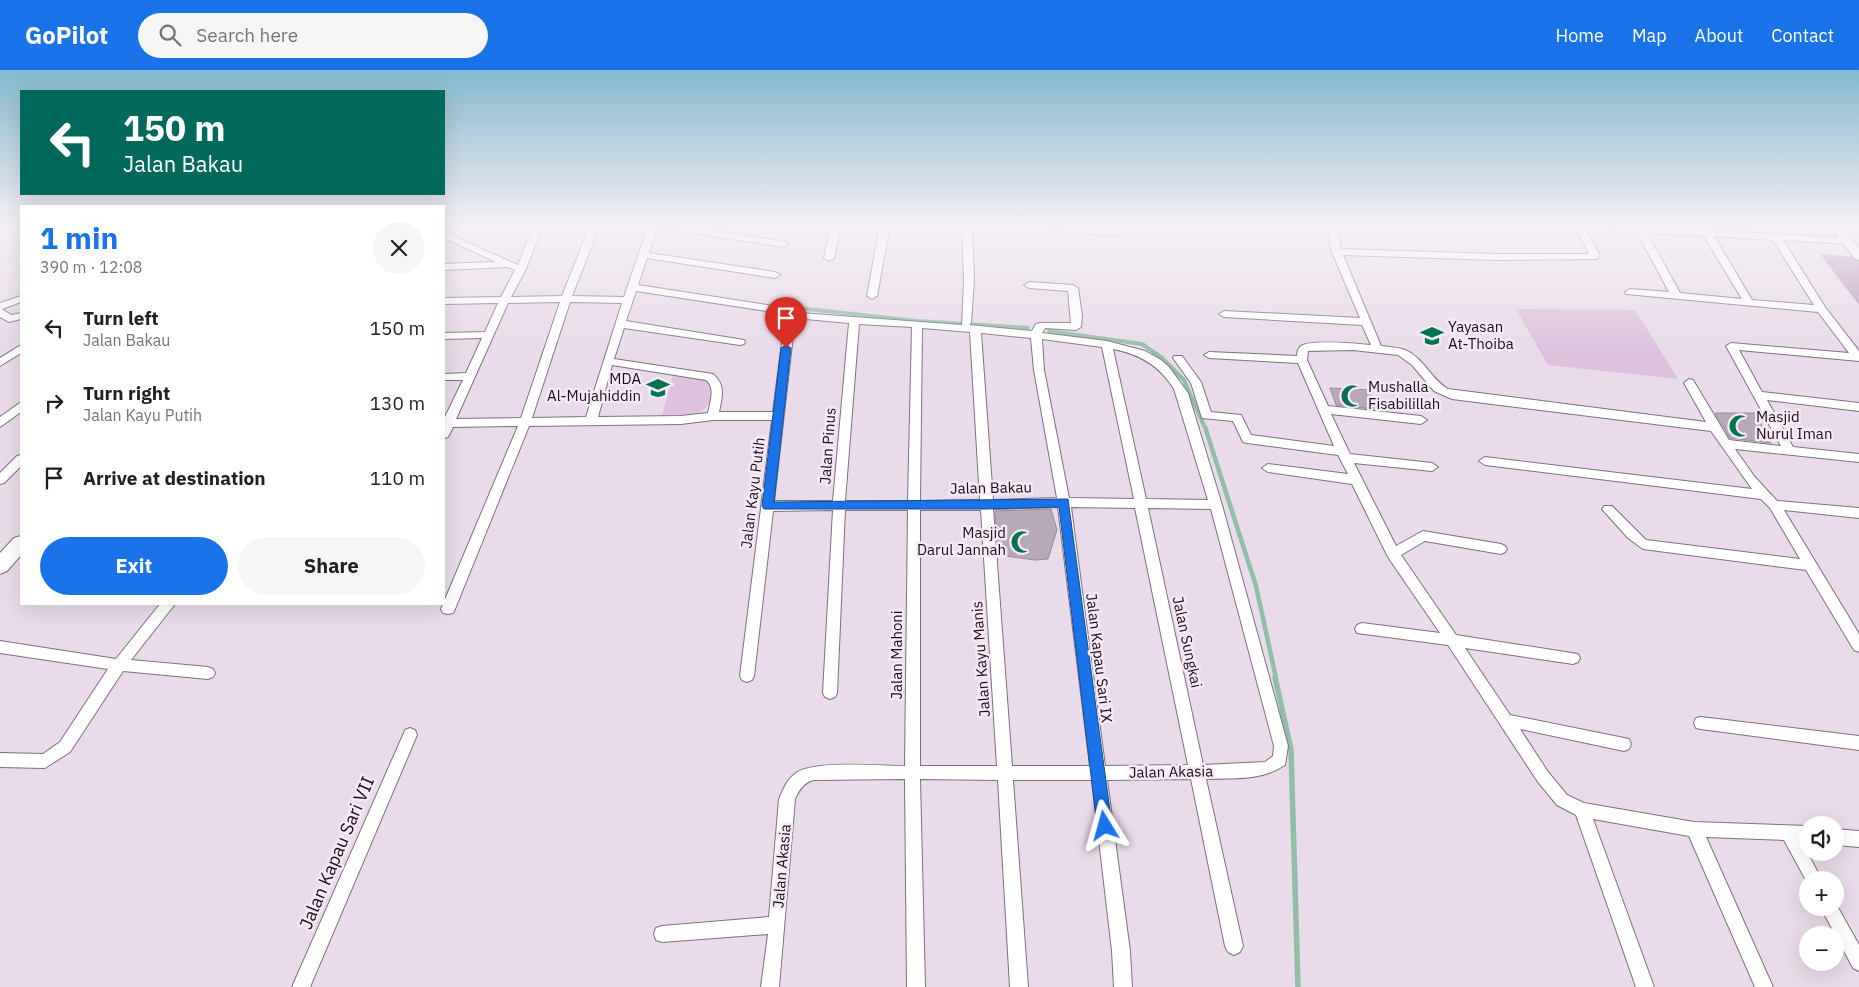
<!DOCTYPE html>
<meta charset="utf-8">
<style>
body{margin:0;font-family:"IBM Plex Sans",sans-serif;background:#f6f6f6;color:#202124;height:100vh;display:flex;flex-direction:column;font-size:19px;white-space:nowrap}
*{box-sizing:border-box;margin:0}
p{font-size:16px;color:#757577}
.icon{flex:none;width:28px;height:28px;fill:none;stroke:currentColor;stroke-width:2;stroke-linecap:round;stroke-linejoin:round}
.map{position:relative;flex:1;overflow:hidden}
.drawer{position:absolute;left:20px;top:135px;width:425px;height:400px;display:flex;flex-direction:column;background:#fff;border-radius:0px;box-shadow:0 5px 20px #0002}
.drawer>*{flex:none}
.top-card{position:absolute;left:20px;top:20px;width:425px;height:105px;border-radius:0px;box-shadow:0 5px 20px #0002;background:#00695c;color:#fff;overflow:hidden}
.tools{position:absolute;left:1799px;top:746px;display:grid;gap:10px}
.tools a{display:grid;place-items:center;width:45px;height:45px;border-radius:50%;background:#fff;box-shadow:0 5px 20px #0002;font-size:25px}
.pin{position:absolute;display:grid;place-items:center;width:42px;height:42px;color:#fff;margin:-51px -21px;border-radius:50% 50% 50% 0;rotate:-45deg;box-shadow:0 0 5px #0007}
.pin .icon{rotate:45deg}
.me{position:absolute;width:55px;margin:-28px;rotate:352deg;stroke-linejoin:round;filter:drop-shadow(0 0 4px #0008)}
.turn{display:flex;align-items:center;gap:18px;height:105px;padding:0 20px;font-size:22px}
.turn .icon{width:65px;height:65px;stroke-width:2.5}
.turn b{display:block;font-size:35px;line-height:42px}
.round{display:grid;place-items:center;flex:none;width:52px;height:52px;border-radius:26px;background:#f6f6f6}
.summary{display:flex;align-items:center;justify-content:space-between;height:85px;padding:0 20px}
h1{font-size:30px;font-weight:700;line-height:38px;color:#1a73e8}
.primary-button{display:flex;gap:10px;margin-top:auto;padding:10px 20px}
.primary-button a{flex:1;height:58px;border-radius:30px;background:#1a73e8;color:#fff;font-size:20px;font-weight:700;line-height:58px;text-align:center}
.primary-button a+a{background:#f6f6f6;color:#202124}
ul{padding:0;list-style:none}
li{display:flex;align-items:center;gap:15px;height:75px;padding:0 20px}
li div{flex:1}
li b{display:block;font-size:19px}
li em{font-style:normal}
header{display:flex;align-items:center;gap:30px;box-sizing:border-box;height:70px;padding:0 25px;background:#1a73e8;color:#fff}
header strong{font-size:24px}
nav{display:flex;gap:28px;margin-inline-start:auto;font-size:18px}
.search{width:350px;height:45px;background:#f6f6f6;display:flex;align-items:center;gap:12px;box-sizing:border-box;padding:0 18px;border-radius:28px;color:#757577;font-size:19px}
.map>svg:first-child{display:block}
.green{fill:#ddc1dd}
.forest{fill:#ba9aba}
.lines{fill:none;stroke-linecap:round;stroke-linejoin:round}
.stream-far2{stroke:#92bea8;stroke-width:4}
.stream-far1{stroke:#92bea8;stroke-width:4.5}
.stream{stroke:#92bea8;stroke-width:5.5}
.building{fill:#b7a9b7;stroke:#998b98}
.minor-casing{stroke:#7d717d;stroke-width:2}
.tertiary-casing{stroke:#7d717d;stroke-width:2}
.secondary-casing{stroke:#7d717d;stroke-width:2}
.minor{fill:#fff;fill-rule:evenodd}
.tertiary{fill:#fff;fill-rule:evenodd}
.secondary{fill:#fff;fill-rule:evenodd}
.route{fill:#1a73e8;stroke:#114b97}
.labels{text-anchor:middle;stroke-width:5;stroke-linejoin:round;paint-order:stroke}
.poi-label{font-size:15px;fill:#151015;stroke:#f7e8f7;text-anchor:start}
.street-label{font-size:15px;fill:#151015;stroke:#f7e8f7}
.near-street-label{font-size:18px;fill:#151015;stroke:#f7e8f7}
</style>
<header>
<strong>GoPilot</strong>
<div class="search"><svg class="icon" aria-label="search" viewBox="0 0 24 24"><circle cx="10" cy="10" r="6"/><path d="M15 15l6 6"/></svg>Search here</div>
<nav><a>Home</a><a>Map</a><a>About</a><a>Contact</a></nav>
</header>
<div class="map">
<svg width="1859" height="917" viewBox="0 0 1859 917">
<rect width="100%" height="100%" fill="#e9dbe9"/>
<g class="green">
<path d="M1516,239l119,1 43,69 -130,-14z"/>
<path d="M673,305l34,5 5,4c3,34 -25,32 -50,32z"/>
</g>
<path class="forest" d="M1820,184l35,3 4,5v43z"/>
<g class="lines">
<g class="stream-far2">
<path d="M780,236l137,15 111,7"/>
<path d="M1049,261l93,13 20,14 22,22 21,48"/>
</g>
<path class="stream-far1" d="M1205,357l51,159 20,92"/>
<path class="stream" d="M1275,607l16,73 7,237"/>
</g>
<g class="building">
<path d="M1330,318l40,2 4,19 -38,-4z"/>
<path d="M1715,343h40l16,30 -41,-5z"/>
<path d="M1051,439l6,21 -9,29 -13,1 -37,-5 -3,-44z"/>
</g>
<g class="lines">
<defs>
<g id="minor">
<path d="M533,155h10l-17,44 -15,28 51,-1 28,-71h10l-28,71 52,1 23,-68 6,-4h26l107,17 2,2 -5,3 -115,-18 -12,2 -7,22 126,19 5,3 -5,3 -128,-20 -9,27 135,21 5,3 -5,3 -137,-21 -10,30 118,19 1,2 -1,2 -4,1 -116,-17 -10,31 99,15c13,11 9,24 6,38h54l13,-100 176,13 2,-45 -2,-55h10l2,55 -3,43 -2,2 63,6 4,-7 4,-1h31l-3,-32 -39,-3 -5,-3 5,-3 44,3 5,3 4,28 -1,11 -5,3 -31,-2 -3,5 65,8 38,10 16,9 8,7 19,26 34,112 66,241 -3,19c-24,16 -50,13 -79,14l37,167 -3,6 -6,3 -6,-3 -3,-6 -34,-167 -84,1 23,171 2,36h-18l-2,-36 -20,-171h-79l15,207h-18l-12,-207 -78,-1 5,208h-18l-2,-208 -91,1c-10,2 -15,10 -19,19l-16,188h-18l7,-53 -106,8 -6,-2 -2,-6 2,-6 6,-2 107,-9 10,-118c4,-9 8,-20 17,-26 19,-13 84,-7 109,-7l3,-256h-63l-8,183 -2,4 -5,2 -5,-2 -2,-4 10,-183 -60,1 -19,165 -2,4 -5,2 -5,-2 -2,-4 32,-256h-59l-32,4 -152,2 -74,183 -2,4 -5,1 -5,-1 -2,-4 77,-183 -65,1 -5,10 -4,1v-19l19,-39h-19v-6l22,-1 16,-35 -38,1v-6l41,-1 13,-29 -54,1v-6l57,-1 14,-27 -7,-3 -64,3v-6l52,-2 -52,-24v-6l74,33zM560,232l-39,116 -65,1 52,-116zM570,232l52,1 -36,114 -54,1zM795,248l54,5 -16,178h-59zM859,254l53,3 -4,174h-63zM922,258l48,4 10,168 -60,1zM981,263l50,5 3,32 23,128 -64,2zM1042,269l60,8 32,152 -65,-1 -25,-128zM1113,279c27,5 47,17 61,40l34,111 -62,-1zM612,295l94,15c10,8 4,22 2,33l-27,3 -83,1zM1058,437l32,259h-78l-19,-257zM1071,437l64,1 53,257 -83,1zM1148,438l63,1 63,237 -1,10 -8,6 -62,3zM920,440h61l16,256h-77z"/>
<path d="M831,155h10l-7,33 -5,3 -5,-3z"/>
<path d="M880,155h10l-13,71 -5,3 -5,-3z"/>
<path d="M1041,155h27l42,5 8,-2v-3h10l-3,7 -15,4 -64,-8z"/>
<path d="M1326,155h10l5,24 156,5h92l-15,-29h69l1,2 204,11 5,3 -5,3 -65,-4 42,67 34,44v10l-120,-11 23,42 97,11v8l-92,-11 26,47 66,7v8l-124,-13 19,27 23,25 82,7v10l-75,-8 75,124v18l-5,-2 -48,-80 -163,-21 -15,-11 -26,-29 2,-3h8l34,34 154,19 -30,-51 -9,-9 -276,-34 -6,-4 6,-4 267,32 -41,-58 -259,-32 -18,-8 -22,-26 -14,-10 -45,-5 -45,1 -1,9 21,46 93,10 6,4 -6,4 -90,-10 19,40 82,9 6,4 -6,4 -78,-8 42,83 27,-15 78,13 4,2 2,3 -2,3 -4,2 -76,-13 -24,14 55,80 122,19 2,4 -2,4 -5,2 -108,-16 45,67 119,24 2,5 -2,5 -5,2 -104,-22 28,43 19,23 17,8 110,19 114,4v16l-7,-1 21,39h-14v4l-24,-44 -78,-3 67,150h-18l-66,-151 -96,-17 61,168h-18l-60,-172 -19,-10 -19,-23 -90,-137 -91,-12 -2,-4 2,-4 5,-2 78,10 -52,-76 -36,-73 -84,-12 -6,-4 6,-4 80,10 -10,-19 -91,-12 -4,-1 -10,-21 -31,-3 -11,-35 -18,-25 1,-2h8l19,26 10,30 30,3 10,20 83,11 -36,-83 -89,-5 -5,-3 5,-3 88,4c0,-4 1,-8 4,-10 11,-7 56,-2 70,-1l-9,-20 -138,-8 -5,-3 5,-3 136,7 -28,-66zM1586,159l51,3 32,60 -39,-3 -5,3 1,2 192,18 31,41 -118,-10 -5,3 55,100 -52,-6 -36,-60 -4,-1 -5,4 22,39 -258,-33c-17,-10 -25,-32 -43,-39 -7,-3 -16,-3 -24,-4l-38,-91 154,5 99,-1 4,-3zM1647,163l57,3 38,63 -62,-6zM1714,166l59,4 41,65 -62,-5z"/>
<path d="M21,226v6l-19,7 9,6 10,-2v6l-12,3 -9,-5v-14z"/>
<path d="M21,275v8l-21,13v-8z"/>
<path d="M21,332v10l-21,15v-10z"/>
<path d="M21,385v11l-17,17 -4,1v-11l17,-17z"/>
<path d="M160,534h15l-44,56 77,7 5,2 2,4 -2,4 -5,2 -85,-8 -53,81 -25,16 -45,-1v-14l43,1 17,-12 48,-73 -108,-16v-12l116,18z"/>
<path d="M1701,647l158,19v14l-158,-21 -5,-1 -2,-5 2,-5z"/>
<path d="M410,658l5,2 2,5 -107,252h-18l111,-252 2,-5z"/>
<path d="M1835,759l24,2v16l-24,-2z"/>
<path d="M1835,832l24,43v26l-6,-3 -32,-60h14z"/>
</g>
<path id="tertiary" d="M1829,155h12l18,23v12l-4,-1z"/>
<path id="secondary" d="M21,466v19l-14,16 -7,3v-21l14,-15z"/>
</defs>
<use href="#minor" class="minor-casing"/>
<use href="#tertiary" class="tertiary-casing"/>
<use href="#secondary" class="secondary-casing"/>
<use href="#minor" class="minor"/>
<use href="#tertiary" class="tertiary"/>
<use href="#secondary" class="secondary"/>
</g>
<linearGradient id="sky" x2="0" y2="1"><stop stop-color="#85b8ce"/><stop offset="0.55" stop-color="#f5eff5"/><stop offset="1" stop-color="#f5eff5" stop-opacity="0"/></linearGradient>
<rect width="1859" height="283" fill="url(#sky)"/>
<path class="route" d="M786,275l5,3 -17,154 294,-3 44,327 -2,5 -5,2 -5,-2 -3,-5 -38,-319 -74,2h-221l-2,-3 19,-158z"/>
<defs>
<symbol id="school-bare" viewBox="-9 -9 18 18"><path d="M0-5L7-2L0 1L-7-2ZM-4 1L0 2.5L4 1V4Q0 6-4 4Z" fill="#00744f" stroke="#f7e8f7" stroke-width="2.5" paint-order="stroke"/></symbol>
<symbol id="mosque-bare" viewBox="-9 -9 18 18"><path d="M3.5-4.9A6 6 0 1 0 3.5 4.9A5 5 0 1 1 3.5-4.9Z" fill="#00744f" stroke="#f7e8f7" stroke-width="2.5" paint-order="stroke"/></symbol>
</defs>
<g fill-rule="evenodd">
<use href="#school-bare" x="1416" y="250" width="32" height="32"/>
<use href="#school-bare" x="642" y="302" width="32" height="32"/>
<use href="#mosque-bare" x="1336" y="310" width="32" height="32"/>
<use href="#mosque-bare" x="1724" y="340" width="32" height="32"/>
<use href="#mosque-bare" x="1006" y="456" width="32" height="32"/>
</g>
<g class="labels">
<g class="poi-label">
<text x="1448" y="262">Yayasan<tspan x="1448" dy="17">At-Thoiba</tspan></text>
<text x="641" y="314" text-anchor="end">MDA<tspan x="641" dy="17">Al-Mujahiddin</tspan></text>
<text x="1368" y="322">Mushalla<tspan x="1368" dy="17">Fisabilillah</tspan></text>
<text x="1756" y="352">Masjid<tspan x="1756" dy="17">Nurul Iman</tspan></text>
<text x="1006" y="468" text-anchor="end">Masjid<tspan x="1006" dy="17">Darul Jannah</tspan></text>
</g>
<g class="street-label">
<text transform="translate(828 376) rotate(-86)" y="5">Jalan Pinus</text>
<text transform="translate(991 418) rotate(-1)" y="5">Jalan Bakau</text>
<text transform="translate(753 423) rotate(-83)" y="5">Jalan Kayu Putih</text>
<text transform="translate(1187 572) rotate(78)" y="5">Jalan Sungkai</text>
<text transform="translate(897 585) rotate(-90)" y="5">Jalan Mahoni</text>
<text transform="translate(1099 588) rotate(83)" y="5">Jalan Kapau Sari IX</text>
<text transform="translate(981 589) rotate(-94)" y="5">Jalan Kayu Manis</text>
<text transform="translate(1171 702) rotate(-1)" y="5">Jalan Akasia</text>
<text transform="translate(782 796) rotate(-85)" y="5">Jalan Akasia</text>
</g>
<g class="near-street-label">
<text transform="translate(337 783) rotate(-67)" y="6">Jalan Kapau Sari VII</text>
</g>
</g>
</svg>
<div class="tools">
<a><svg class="icon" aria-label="sound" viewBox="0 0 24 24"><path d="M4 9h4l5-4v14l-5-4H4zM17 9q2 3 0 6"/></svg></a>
<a>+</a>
<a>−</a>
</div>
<div class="pin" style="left:786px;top:278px;background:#d93025"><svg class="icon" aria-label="arrive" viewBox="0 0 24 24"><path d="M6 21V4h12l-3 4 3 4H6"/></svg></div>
<svg class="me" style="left:1105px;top:756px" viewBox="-20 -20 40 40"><path d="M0-17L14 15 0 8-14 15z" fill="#1a73e8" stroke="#fff" stroke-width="4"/></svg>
<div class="top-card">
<div class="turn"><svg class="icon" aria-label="left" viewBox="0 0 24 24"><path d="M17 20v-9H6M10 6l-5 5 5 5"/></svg><div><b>150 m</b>Jalan Bakau</div></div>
</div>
<section class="drawer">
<div class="summary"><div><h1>1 min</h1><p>390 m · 12:08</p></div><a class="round"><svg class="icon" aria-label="close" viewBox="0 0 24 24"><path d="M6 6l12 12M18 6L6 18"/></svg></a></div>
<ul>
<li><svg class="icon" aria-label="left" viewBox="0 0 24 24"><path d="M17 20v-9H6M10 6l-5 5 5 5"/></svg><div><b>Turn left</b><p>Jalan Bakau</p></div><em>150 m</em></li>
<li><svg class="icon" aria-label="right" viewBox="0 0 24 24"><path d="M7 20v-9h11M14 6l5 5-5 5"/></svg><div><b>Turn right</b><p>Jalan Kayu Putih</p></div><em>130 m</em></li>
<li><svg class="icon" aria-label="arrive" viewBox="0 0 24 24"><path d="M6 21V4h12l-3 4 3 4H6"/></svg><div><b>Arrive at destination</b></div><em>110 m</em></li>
</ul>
<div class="primary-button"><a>Exit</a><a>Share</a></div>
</section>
</div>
